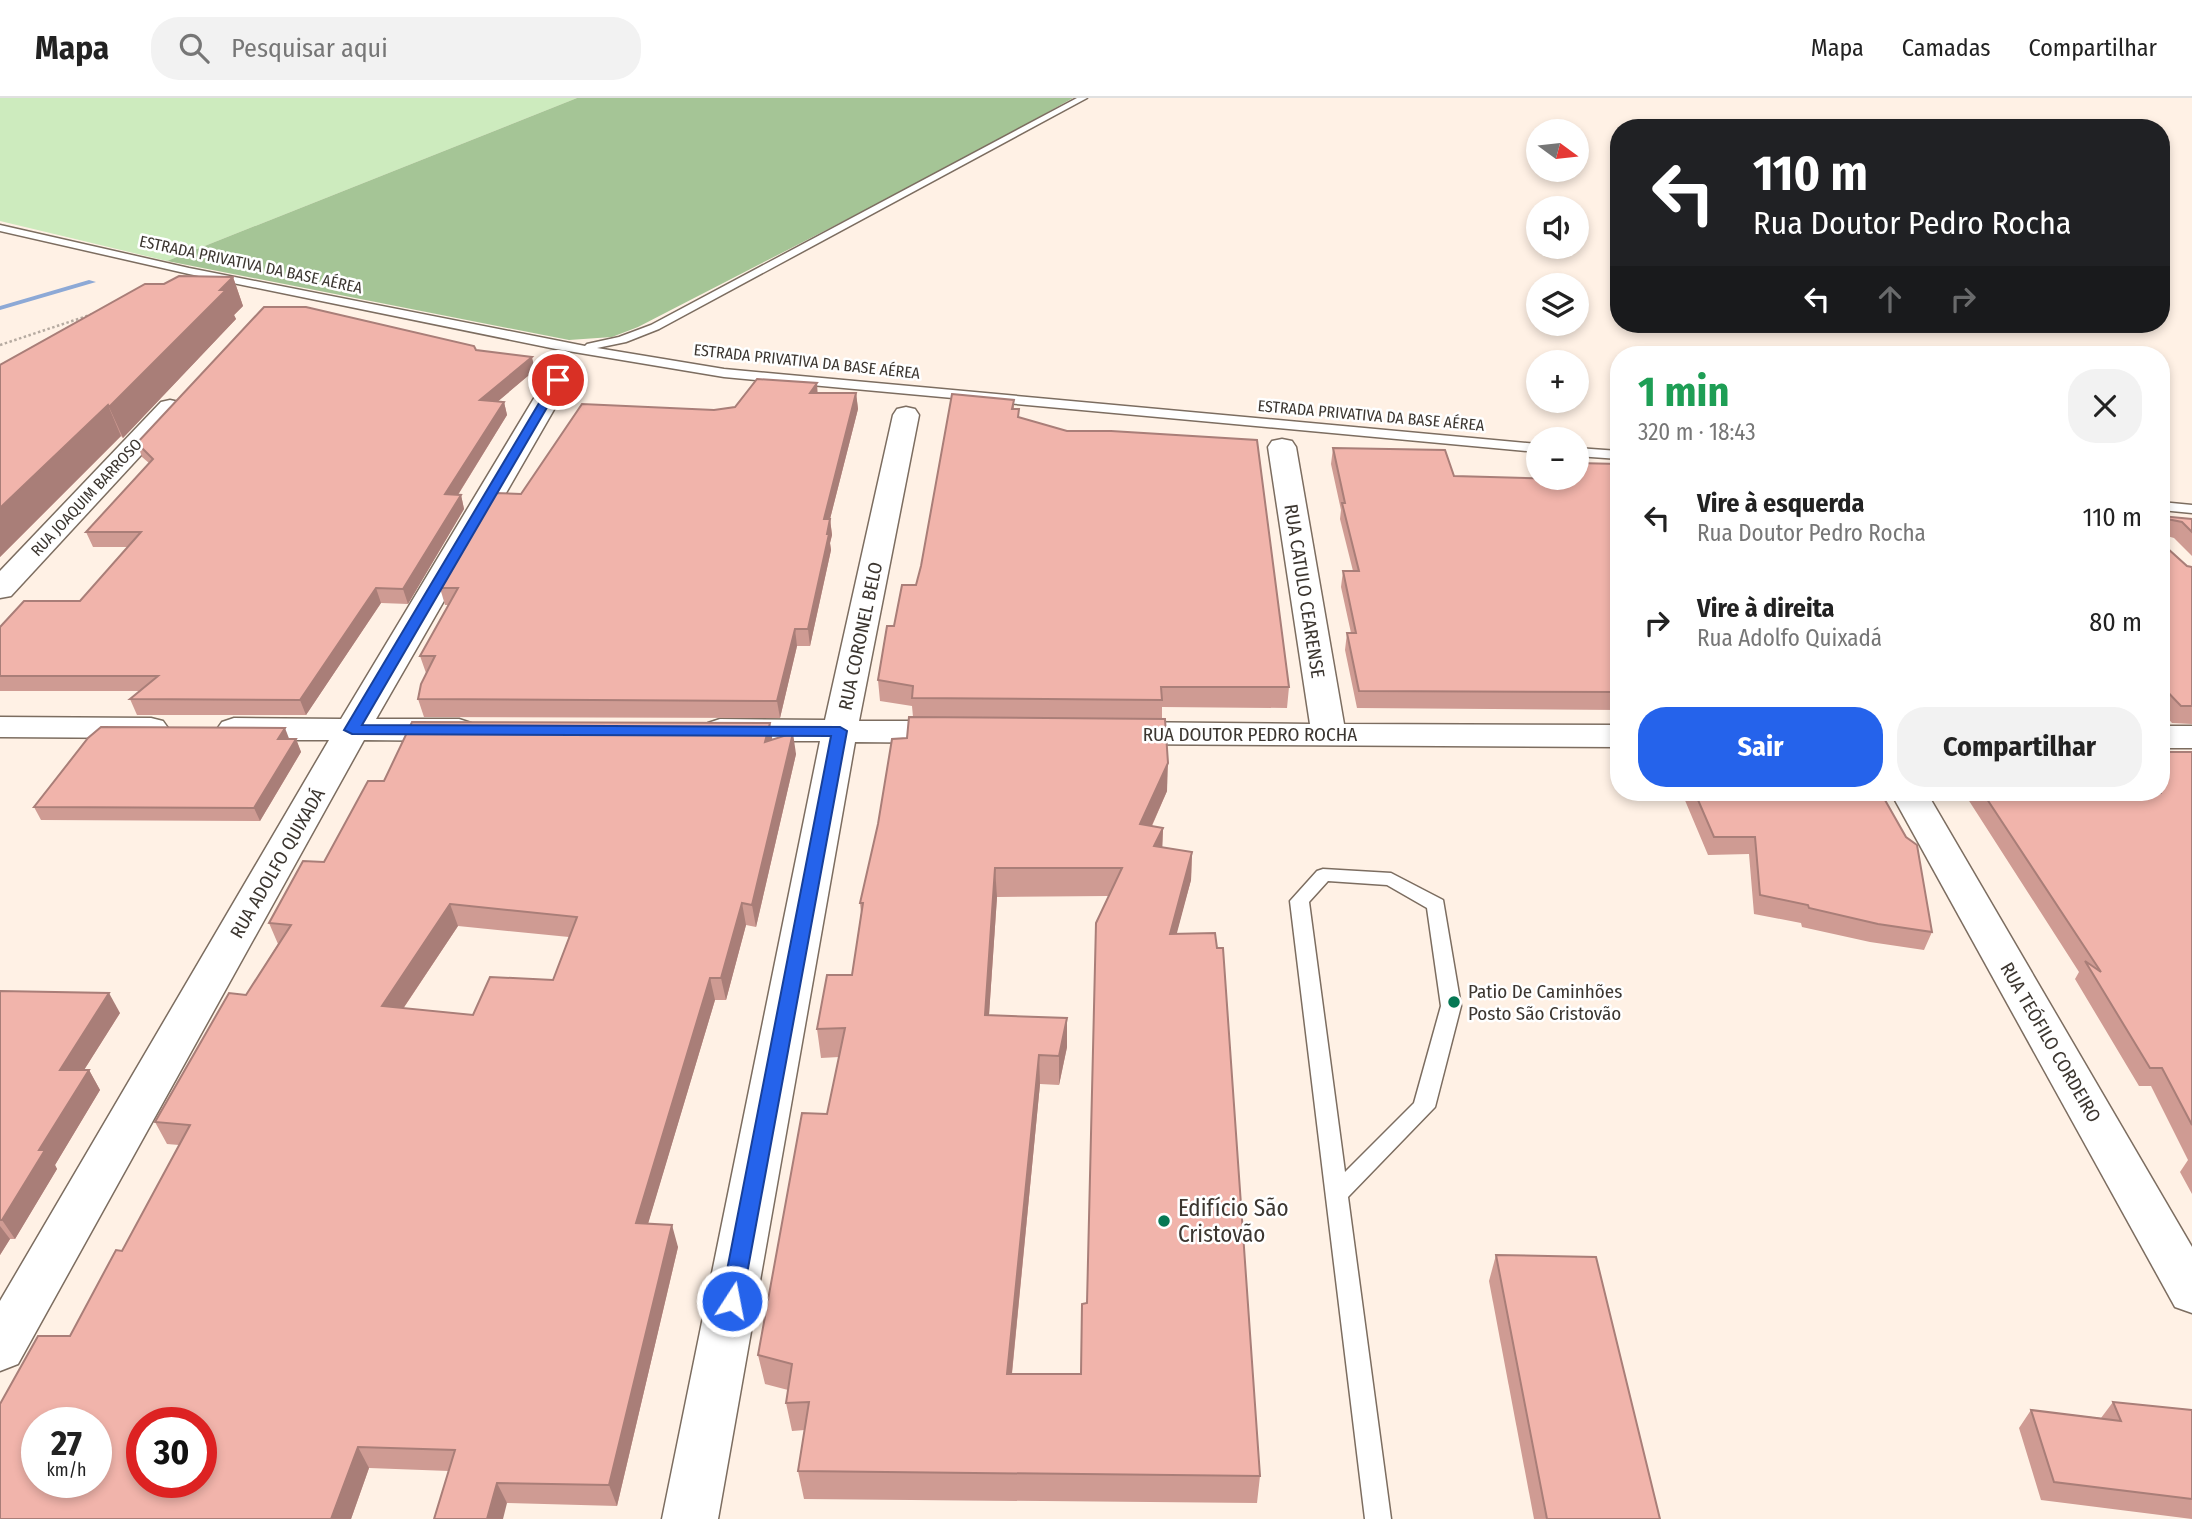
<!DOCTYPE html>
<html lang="pt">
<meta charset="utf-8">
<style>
body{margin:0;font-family:"Fira Sans Condensed",sans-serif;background:#f2f2f2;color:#222;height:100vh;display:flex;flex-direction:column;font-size:26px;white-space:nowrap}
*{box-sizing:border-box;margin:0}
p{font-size:23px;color:#767676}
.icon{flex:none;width:38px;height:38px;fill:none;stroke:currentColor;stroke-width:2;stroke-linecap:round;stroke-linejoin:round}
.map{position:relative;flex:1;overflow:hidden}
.side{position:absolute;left:1610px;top:248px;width:560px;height:455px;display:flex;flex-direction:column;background:#fff;border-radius:28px;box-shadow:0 4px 10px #0003}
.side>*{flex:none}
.banner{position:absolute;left:1610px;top:21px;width:560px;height:214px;border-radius:28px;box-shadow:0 4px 10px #0003;background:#202124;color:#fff;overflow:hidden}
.needle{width:46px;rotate:105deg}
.buttons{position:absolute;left:1526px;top:21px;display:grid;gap:14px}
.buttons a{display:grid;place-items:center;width:63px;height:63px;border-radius:50%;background:#fff;box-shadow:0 4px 10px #0003;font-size:35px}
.speed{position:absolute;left:21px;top:1309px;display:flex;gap:14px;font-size:35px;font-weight:700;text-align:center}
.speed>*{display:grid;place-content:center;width:91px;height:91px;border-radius:50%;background:#fff;box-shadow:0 4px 10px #0003;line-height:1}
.speed small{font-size:18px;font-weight:400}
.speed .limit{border:10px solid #d22;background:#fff;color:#111}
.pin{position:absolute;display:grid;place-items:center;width:60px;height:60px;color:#fff;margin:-30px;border:4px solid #fff;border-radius:50%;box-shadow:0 2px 7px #0007}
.me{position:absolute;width:77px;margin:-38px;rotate:11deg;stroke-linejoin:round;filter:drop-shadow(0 0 5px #0008)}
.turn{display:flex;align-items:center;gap:24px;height:147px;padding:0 28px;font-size:32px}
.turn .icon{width:91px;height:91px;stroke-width:2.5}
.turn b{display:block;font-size:49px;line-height:60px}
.lanes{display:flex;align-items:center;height:66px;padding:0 28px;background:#0003;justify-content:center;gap:35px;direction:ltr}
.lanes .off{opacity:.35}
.round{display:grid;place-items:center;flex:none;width:74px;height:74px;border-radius:28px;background:#f2f2f2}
.overview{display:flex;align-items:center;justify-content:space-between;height:119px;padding:0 28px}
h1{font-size:42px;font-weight:700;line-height:52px;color:#1e9e55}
.primary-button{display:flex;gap:14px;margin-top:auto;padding:14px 28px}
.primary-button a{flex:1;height:80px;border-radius:28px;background:#2563eb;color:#fff;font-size:28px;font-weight:700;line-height:80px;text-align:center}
.primary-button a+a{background:#f2f2f2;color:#222}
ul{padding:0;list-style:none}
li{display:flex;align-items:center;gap:21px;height:105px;padding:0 28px}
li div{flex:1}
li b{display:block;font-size:26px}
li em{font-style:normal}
header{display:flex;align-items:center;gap:42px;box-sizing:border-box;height:98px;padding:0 35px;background:#fff;border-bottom:2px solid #e0e0e0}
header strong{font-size:33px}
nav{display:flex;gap:38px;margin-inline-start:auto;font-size:24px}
.search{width:490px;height:63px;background:#f2f2f2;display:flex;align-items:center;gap:18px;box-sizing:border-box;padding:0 24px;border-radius:28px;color:#767676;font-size:26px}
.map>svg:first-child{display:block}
.green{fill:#cdebbe}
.forest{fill:#a5c596}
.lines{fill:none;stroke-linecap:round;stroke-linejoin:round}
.stream{fill:#8da9d6;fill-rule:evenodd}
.service-casing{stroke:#7c6d60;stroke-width:3}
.minor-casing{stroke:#7c6d60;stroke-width:3}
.path{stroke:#b6aba1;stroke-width:2.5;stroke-dasharray:2.5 2.5;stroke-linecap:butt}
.service{fill:#fff;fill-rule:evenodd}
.minor{fill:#fff;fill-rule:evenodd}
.wall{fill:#cf9b93;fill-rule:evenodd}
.shaded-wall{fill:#a97e78}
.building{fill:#f1b4ab;stroke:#a97e78;stroke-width:2;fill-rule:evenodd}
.route{fill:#2563eb;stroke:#184099;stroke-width:2}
.poi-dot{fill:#057854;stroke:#fff;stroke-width:2.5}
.labels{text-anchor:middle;stroke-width:5;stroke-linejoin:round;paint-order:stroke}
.far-street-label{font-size:16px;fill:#3c3630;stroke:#fff}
.street-label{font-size:19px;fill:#3c3630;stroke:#fff}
.poi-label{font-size:19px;fill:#3c3630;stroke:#fff;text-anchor:start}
.near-poi-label{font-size:23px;fill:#3c3630;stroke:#fff;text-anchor:start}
</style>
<header>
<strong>Mapa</strong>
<div class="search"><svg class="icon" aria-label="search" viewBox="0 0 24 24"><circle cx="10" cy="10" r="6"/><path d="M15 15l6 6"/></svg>Pesquisar aqui</div>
<nav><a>Mapa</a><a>Camadas</a><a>Compartilhar</a></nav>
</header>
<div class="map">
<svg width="2192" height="1421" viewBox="0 0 2192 1421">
<rect width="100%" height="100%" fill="#fff1e5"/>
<path class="green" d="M0,0h577l-410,163 -167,-40z"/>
<path class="forest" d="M577,0h496l-109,61 -326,168 -26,10 -43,3 -402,-79z"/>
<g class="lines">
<path class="stream" d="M89,182l7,2 -96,28v-4z"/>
<defs>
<g id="service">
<path d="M1077,0h10l-428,231 -33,13 -29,6 127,21 814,75v8l-814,-75 -168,-28 -367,-75 -189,-43v-6l189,43 396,78 2,-2 32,-7 32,-12z"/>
<path d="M1577,350l42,3v8l-42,-3z"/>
<path d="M2161,404l31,3v8l-31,-3z"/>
<path d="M1323,771l68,4 52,27 18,106 -26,101 -87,90 43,322h-26l-75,-618 27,-30zM1328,783l59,4 40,23 14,98 -27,97 -69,69 -36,-270z"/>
</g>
<g id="minor">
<path d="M558,274l9,3 4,5 -195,339h83l12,4 5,7 -5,7 -12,4 -95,-1 -346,624 -18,7v-70l329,-561h-95l-12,-4 -5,-7 5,-7 12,-4 107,1 204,-339 4,-5z"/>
<path d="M170,302l9,2 4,6 -4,6 -168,182 -11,2v-27l161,-169z"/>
<path d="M906,309l9,2 4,6 -60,306h97l12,4 5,7 -5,7 -12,4 -101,-1 -137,777h-56l158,-778h-100l-12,-4 -5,-7 5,-7 12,-4 105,1 68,-305 4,-6z"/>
<path d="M1282,341l10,2 4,6 48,277 275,1v22l-503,-3 -12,-4 -5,-7 5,-7 12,-4 194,2 -42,-277 4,-6z"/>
<path d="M0,619l151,1 12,3 5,7 -5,7 -12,3 -151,-1z"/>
<rect x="2161" y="628" width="31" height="22"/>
<path d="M1891,695h36l265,454v66l-17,-6z"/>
</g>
</defs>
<use href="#service" class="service-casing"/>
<use href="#minor" class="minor-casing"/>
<path class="path" d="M0,247l93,-31"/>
<use href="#service" class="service"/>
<use href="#minor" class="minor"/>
</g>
<g class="wall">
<path d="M233,179l10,29 -9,9 2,4 -113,119 -2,-2 -121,121v-192l164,-81z"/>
<path d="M476,252l59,20 -37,31 6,1 3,13 -49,80h3l3,14 -56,95 -27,-1 -75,112h-169l-7,-16 10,-8h-140v-64l80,-26 48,-54h-35l-7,-15 63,-69 -7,-6 -5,-14z"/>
<path d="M818,295h38l2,16 -28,110 2,16 -2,8 1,7 -21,96h-13l-17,72 -356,-1 -6,-18 8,-26 -6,-17 29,-51h-4l-5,-17 81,-94 193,-84 21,-3z"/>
<path d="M1014,302v9h5v8l270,270 -2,21 -125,-1v12l5,72 -15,35 11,2 -1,19 30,5 -1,28 -15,54 84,542 -3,27 -453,-4 -6,-28 7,-41 -13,1 -6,-28 2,-13 -23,-6 -7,-29 69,-241 12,-57 -18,1 -4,-29 35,-54 9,-62 -1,-10 53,-186 -1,-11 -32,-5 -2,-21 16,-54zM1108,798l-21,407 -6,71h-69l28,-290 19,1 8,-38 -78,-32 8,-118z"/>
<path d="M1333,350l121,28 101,3v-1h22l42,-14v246l-262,-2 -12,-58 2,-17h4l-10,-46 2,-16h10l-13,-52 1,-9 -10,-46z"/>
<path d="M2161,418l31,3v37l-18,-18 -7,-2 -1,11 21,19 5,1v157l-20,-1 -11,-12z"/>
<path d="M289,641h7l5,13 -41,69 -219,-1 -7,-13z"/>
<path d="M772,642l24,14 -40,173 -10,-2 -20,75h-11l-67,223 30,24 -61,259 -110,-3 -58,-32 -80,-3 -18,51h-351l70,-183 52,-85 57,-106 -12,-1 -12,-22 91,-127 32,-51 -9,-21 55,-61 60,-81zM458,828l111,11 -16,43 -80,35 -70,-6z"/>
<path d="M2192,654v442l-12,-22 8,-12 -37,-74h-12l-64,-107 4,-7 -115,-179h197z"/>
<path d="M1686,695h195l51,139 -8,18 -54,-8 -68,-15 -1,-4 -47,-9 -5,-60 -41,1 -24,-57z"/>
<path d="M0,893l120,22 -36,57h5l11,20 -45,75 2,4 -42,70h-5l-10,16z"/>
<path d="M1496,1157l164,264h-126l-45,-238z"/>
<path d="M2113,1304l79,8v109l-151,-19 -22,-72 12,-18 70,8z"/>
</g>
<g class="shaded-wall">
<path d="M233,179l10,29 -9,9 2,4 -113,119 -14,-31z"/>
<path d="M532,259l3,13 -52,44 -3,-14z"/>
<path d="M817,285l1,16 -8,-6z"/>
<path d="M856,295l2,16 -28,110 2,16 -2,8 1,7 -21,96 -2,-17 16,-110z"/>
<path d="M504,304l3,13 -58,94 -4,-15z"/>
<path d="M108,307l13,31 -121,121v-49z"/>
<path d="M461,397l3,14 -56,95 -5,-15z"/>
<path d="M376,490l5,15 -75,112 -6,-15z"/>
<path d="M795,531l2,17 -17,72 -3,-17z"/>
<path d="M770,625l3,21 -8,-2z"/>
<path d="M285,630l5,13 -12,-2z"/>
<path d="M793,635l3,21 -40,173 -4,-22z"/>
<path d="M296,641l5,13 -41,69 -6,-13z"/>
<path d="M1168,665l-1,28 -27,61v-28z"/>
<path d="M1163,730l-1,28 -8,-10z"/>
<path d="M1192,754l-1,28 -22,83 1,-29z"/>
<path d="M995,770l2,29 -10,147 -2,-29z"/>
<path d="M742,805l4,22 -20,75 -5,-22z"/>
<path d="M450,806l8,22 -68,102 -8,-22z"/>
<path d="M710,880l5,22 -73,244 -6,-21z"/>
<path d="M109,895l11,20 -48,76 -12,-19z"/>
<path d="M1067,920v29l-8,38v-29z"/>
<path d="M1039,957l1,29 -31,318 -2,-28z"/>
<path d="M89,972l11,20 -45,75 2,4 -42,70 -13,-19 37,-70z"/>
<path d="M672,1127l6,22 -61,259 -8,-21z"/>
<path d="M0,1128l10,13 -10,16z"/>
<path d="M358,1349l11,21 -18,51h-20z"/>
<path d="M497,1385l10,20 -4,16h-16z"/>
</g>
<g class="building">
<path d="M179,178l54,1 -13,13h6l-117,117 -1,-2 -108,103v-143l145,-81h19z"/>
<path d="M264,209h42l168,39 2,4 56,7 -52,43 24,2 -59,92 16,1 -58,94 -27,-1 -76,112 -170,-1 28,-23h-158v-49l24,-26h56l61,-69h-55l67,-73 -16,-16z"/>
<path d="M757,281l60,4 -7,10h46l-32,126h6l-3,15h2l-21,95h-13l-18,72 -359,-2 3,-15 14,-28h-15l38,-68h-18l55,-95 26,1 61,-90 132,6 21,-3z"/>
<path d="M952,296l62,6 -2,9h7l-1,8 49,14h44l146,9 32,247h-128l1,13 -250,-2 1,-12 -35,-6 9,-54h7l8,-41h14l5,-19z"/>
<path d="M1333,350l112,2 9,26 109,3 -1,-1h15v-15l42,1v228l-260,-1 -12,-58h9l-13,-62h16l-17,-68h3z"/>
<path d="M2161,418l31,3v13l-10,-10 -15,-3 -1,28 21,19 5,1v139h-11l-20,-21z"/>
<path d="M909,619l256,2 3,44 -28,61 23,4 -9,18 38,6 -22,82 45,-1 2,15h6l37,528 -462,-5 11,-69 -23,1 6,-39 -34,-9 44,-242 25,1 18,-86 -28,1 10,-54h25l11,-72h-3l18,-79 14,-85 15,-1zM995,770h127l-26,55 -9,380 -5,1 -1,70h-74l32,-319 20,1 8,-38 -82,-3z"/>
<path d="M412,624l358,1 -5,19 28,-9 -41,172 -10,-2 -21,75h-11l-74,245 36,2 -63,260 -112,-2 -10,36h-53l21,-69 -97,-3 -27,72h-331v-115l38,-68h32l46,-86 6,1 68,-126 -35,-3 74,-129 17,2 45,-70 -22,-2 34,-62 21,1 44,-81h16zM450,806l127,13 -24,63 -63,-3 -17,38 -91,-9zM37,1325h59v59h-59zM142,1325h59v59h-59z"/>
<path d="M101,629l184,1 -7,11h18l-42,69 -220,-1 54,-69z"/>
<path d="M2161,654h31v373l-30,-57h-12l-65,-107 16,11 -118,-179h178z"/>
<path d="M1695,695h186l25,44 11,8 15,87 -54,-8 -69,-16 -1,-3 -48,-10 -5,-58h-41z"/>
<path d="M0,893l109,2 -49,77h29l-50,80h6l-43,70h-2z"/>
<path d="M1496,1157l100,2 64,262h-113z"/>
<path d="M2113,1304l79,8v89l-138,-17 -23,-72 90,11z"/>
</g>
<path class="route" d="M554,280l9,2 -201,345 478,2 7,4 -105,570 -3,7 -7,3 -8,-3 -3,-7 110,-565 -479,-2 -8,-4z"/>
<g class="poi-dot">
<circle cx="1454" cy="904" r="7"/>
<circle cx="1164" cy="1123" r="7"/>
</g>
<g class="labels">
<g class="far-street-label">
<text transform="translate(251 166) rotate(12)" y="6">ESTRADA PRIVATIVA DA BASE AÉREA</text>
<text transform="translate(807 263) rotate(6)" y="6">ESTRADA PRIVATIVA DA BASE AÉREA</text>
<text transform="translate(1371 317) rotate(5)" y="6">ESTRADA PRIVATIVA DA BASE AÉREA</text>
<text transform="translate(86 399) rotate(-47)" y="6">RUA JOAQUIM BARROSO</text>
</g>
<g class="street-label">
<text transform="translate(1305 493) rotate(81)" y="7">RUA CATULO CEARENSE</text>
<text transform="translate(860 538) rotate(-78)" y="7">RUA CORONEL BELO</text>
<text x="1250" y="643">RUA DOUTOR PEDRO ROCHA</text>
<text transform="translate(277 765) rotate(-60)" y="7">RUA ADOLFO QUIXADÁ</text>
<text transform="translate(2051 944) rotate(60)" y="7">RUA TEÓFILO CORDEIRO</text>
</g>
<g class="poi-label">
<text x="1468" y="900">Patio De Caminhões<tspan x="1468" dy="22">Posto São Cristovão</tspan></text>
</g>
<g class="near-poi-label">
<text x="1178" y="1118">Edifício São<tspan x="1178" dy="26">Cristovão</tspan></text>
</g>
</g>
</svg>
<div class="buttons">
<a><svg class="needle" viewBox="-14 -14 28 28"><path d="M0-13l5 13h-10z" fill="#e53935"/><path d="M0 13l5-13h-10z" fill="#767676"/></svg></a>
<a><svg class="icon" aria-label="sound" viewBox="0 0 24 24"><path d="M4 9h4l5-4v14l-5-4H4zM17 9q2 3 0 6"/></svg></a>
<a><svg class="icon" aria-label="layers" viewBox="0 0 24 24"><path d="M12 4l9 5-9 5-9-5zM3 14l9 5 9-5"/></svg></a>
<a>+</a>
<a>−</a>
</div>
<div class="speed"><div>27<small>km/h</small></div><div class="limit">30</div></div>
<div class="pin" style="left:558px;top:282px;background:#d93025"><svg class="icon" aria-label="arrive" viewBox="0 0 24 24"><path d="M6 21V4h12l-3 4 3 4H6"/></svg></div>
<svg class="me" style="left:732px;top:1203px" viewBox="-20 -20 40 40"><circle r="17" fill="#2563eb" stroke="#fff" stroke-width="3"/><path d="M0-11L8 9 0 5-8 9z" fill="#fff"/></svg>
<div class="banner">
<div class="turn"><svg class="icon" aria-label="left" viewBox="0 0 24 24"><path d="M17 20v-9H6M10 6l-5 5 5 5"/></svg><div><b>110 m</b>Rua Doutor Pedro Rocha</div></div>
<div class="lanes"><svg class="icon" aria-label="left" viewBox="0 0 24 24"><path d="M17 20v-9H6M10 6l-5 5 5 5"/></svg><svg class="icon off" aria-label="ahead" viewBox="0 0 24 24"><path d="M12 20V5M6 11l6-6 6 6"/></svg><svg class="icon off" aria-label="right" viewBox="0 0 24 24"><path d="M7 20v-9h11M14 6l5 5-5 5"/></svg></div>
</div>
<section class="side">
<div class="overview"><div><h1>1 min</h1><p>320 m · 18:43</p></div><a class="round"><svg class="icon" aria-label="close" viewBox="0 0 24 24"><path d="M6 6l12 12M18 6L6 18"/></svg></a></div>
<ul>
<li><svg class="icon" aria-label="left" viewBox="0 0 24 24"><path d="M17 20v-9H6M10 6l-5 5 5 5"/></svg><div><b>Vire à esquerda</b><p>Rua Doutor Pedro Rocha</p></div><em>110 m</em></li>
<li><svg class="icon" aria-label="right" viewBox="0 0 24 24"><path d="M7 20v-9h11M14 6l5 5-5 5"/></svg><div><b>Vire à direita</b><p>Rua Adolfo Quixadá</p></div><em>80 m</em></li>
</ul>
<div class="primary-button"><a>Sair</a><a>Compartilhar</a></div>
</section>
</div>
